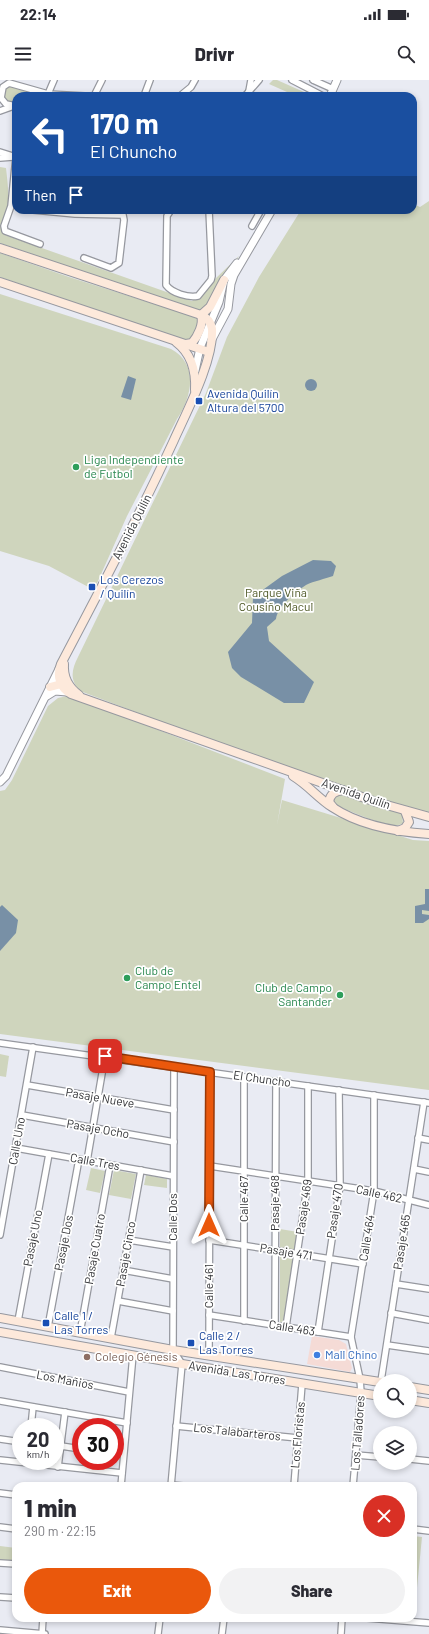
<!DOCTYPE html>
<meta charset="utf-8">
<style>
body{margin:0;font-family:Barlow,sans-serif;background:#f2f2f3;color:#2b2b33;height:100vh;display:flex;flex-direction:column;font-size:15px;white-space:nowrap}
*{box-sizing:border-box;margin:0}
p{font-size:13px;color:#7c7c81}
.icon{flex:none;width:22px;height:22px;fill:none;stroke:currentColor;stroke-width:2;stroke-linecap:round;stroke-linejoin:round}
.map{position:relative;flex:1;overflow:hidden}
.drawer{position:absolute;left:12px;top:1402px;width:405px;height:140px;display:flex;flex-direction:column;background:#fff;border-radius:12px;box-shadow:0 2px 6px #0003}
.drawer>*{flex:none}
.hud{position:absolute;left:12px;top:12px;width:405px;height:122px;border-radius:12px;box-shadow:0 2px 6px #0003;background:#1a4fa0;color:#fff;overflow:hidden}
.fabs{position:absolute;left:373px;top:1294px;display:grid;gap:8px}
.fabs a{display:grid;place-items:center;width:44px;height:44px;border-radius:50%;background:#fff;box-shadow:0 2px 6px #0003;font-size:20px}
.speed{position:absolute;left:12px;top:1338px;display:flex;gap:8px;font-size:20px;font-weight:700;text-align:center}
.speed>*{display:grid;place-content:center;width:52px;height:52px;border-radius:50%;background:#fff;box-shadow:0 2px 6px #0003;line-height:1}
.speed small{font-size:10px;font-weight:400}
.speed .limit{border:6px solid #d22;background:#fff;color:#111}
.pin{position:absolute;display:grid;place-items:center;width:34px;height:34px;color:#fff;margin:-17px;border-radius:8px;box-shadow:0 2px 6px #0006}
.me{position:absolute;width:44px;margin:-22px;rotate:0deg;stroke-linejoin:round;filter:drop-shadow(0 0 3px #0008)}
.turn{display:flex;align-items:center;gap:14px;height:84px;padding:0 12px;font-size:18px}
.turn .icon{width:52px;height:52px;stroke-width:2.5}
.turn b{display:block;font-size:28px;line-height:34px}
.then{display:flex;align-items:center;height:38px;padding:0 12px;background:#0003;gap:8px;font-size:15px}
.round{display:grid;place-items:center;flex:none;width:42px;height:42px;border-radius:21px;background:#f2f2f3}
.summary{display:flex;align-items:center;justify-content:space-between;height:68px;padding:0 12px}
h1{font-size:24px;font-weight:800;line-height:30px}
.cta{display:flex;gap:8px;margin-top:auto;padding:8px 12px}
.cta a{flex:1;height:46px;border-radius:24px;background:#ea580c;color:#fff;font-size:16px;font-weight:800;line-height:46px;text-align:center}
.cta a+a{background:#f2f2f3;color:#2b2b33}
.status{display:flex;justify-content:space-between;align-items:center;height:28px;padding:0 20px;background:#fff;direction:ltr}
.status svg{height:11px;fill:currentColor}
header{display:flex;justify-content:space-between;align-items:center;height:52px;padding:0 12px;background:#fff;font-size:18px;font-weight:800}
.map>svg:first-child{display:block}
.commercial{fill:#f5dbd6}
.green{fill:#cfd5bd}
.water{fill:#7890a6}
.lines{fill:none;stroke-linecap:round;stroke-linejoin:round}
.minor-casing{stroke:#96989f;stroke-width:8}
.tertiary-casing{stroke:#96989f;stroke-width:9}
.secondary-casing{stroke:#96989f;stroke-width:10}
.minor{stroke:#fff;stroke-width:5.5}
.tertiary{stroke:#fff;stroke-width:7}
.secondary{stroke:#fde9db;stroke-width:8}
.route-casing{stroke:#983908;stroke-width:10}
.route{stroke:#ea580c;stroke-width:7}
.transit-dot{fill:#1a4fb4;stroke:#fff;stroke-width:1.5}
.leisure-dot{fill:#2e9e5b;stroke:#fff;stroke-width:1.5}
.shop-dot{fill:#3f7fe0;stroke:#fff;stroke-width:1.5}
.education-dot{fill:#8d6e63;stroke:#fff;stroke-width:1.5}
.labels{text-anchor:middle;stroke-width:3.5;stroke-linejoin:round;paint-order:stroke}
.transit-label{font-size:12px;fill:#164399;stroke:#fff;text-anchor:start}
.leisure-label{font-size:12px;fill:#27864d;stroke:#fff;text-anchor:start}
.street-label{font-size:12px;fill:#333437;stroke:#fff}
.park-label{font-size:12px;fill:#4e5826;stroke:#fff}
.shop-label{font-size:12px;fill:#366cbe;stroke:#fff;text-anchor:start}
.education-label{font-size:12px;fill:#785e54;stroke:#fff;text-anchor:start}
</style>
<div class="status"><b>22:14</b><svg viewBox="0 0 49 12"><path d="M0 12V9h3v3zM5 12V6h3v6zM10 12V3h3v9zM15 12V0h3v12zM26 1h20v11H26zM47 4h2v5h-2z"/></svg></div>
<header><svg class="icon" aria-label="menu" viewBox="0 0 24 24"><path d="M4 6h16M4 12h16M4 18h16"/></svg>Drivr<svg class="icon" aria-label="search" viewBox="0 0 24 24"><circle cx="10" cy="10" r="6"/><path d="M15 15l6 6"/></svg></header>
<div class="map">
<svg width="429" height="1554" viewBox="0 0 429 1554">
<rect width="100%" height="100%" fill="#e9ebf3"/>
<path class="commercial" d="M312,1256l27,4 7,4 6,24 -2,4 -43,-8z"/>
<g class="green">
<path d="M273,0h4l36,16h-28l2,-4 -18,-8z"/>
<path d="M9,6l32,10h-25v8l-9,-2 -3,-4 1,-9z"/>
<path d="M0,87l6,1c2,19 6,42 -6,58l5,9 187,66 47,-45 -28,53 -3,4 -17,-4 -191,-66z"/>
<path d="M429,121v612c-119,-32 -234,-79 -349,-122 -11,-11 -8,-22 -2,-34l128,-264 21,-56 32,-60 42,-67h112v-6l7,3z"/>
<path d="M0,173l69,24 129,41 3,3 -11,21h-6l-184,-65z"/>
<path d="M0,214l171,55c28,15 21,48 6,70l-50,97 -33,74 -45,-24 -49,-15z"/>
<path d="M67,616l9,2 209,81 -8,46 5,-25 131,40 16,1v249l-429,-56v-243l5,-1 7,-10 36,-74 10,-8z"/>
<path d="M342,713l60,20 1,10c-9,9 -52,-12 -63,-16l-5,-3 -2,-6z"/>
<path d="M0,974l9,2 -3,21 -6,-1z"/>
<path d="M91,1088l14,3 -5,22 -14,-3z"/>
<path d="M114,1090l22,4 -5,25 -22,-4z"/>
<path d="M146,1095l21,4v9l-23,-3z"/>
<path d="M280,1149l18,3 -3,20 -15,-3z"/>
<path d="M280,1177l14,2 -10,64 -4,-1z"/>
<path d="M413,1456l9,1 -8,81h-1z"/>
<path d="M0,1466l16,2v14l-16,-2z"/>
</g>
<g class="water">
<path d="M128,296l8,3 -5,21 -10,-3z"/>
<circle cx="311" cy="305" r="6"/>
<path d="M313,480l18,1 5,5 -3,10c-8,3 -19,5 -27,9 -11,7 -28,21 -30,34l-9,8 2,14 45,41 -10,21h-20l-43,-26 -9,-9 -4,-16 24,-29 1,-26 29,-21z"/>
<path d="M425,809h4v22l-7,-1v4l7,1v4l-6,4h-8v-17l10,-2z"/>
<path d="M2,825l16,15 -2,13 -16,18v-44z"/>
</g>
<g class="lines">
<defs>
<g id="minor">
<path d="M292,0l31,16"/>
<path d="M313,0l20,9"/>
<path d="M249,11l2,-11"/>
<path d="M48,14l6,-14"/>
<path d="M94,16l8,-16"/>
<path d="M144,16l6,-16"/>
<path d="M180,16l11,-9 4,-7"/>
<path d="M245,16l14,-16"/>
<path d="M16,26l-10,-2 -5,-6 2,-11 6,-4 39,11 37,2"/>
<path d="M0,31l14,-5"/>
<path d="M0,72l16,5"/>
<path d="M16,77l-5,49 -7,20 1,5 35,13"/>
<path d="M0,78l13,-1"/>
<path d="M33,130l42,4 48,1 1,5 -5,43 -8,5 -27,-10"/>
<path d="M171,130l-4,6 -1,69c6,8 22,13 32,11l13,-16 1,-4 -3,-66"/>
<path d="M252,146l9,-16"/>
<path d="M0,963l429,60"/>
<path d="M27,1005l147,25"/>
<path d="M22,1035l152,27"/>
<path d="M418,1058l11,2"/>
<path d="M16,1068l157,28"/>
<path d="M87,1081l18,-105"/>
<path d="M210,1086l164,25 55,14"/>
<path d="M414,1089l15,3"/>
<path d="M0,1155l33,-188"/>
<path d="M129,1160l44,7"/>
<path d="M209,1160l154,24"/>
<path d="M123,1190l50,9"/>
<path d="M396,1204l33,5"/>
<path d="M118,1221l55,10"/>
<path d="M391,1233l38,7"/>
<path d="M209,1235l142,22"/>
<path d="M18,1241l31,-167"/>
<path d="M244,1241v-244"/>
<path d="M275,1245l1,-244"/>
<path d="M48,1247l31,-168"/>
<path d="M286,1247l22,-146v-95"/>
<path d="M318,1252l22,-146 -1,-96"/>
<path d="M80,1253l30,-168"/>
<path d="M111,1258l30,-168"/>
<path d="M387,1265l42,6"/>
<path d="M209,1275l1,-283"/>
<path d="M0,1287l129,25"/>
<path d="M381,1301l43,-279"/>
<path d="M379,1316l1,-9"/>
<path d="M0,1321l127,22"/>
<path d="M176,1346l122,12"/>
<path d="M31,1347l2,-20"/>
<path d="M0,1359l21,3"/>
<path d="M61,1366l20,3"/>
<path d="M356,1375l24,2"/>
<path d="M410,1379l19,2"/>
<path d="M0,1380l122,13"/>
<path d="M58,1387l7,-55"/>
<path d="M171,1405l12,1"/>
<path d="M121,1406l12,-131"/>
<path d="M171,1406l11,-122 -9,-14 1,-283"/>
<path d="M294,1406l8,-102"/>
<path d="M353,1406l8,-93 -1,-14 -9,-42 23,-146v-96"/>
<path d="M0,1413l16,2"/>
<path d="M0,1447l16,2"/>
<path d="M413,1449l16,2"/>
<path d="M0,1483l16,1"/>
<path d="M0,1517l16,1"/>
<path d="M367,1538l62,5"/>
<path d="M0,1550l45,4"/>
<path d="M42,1554l1,-16"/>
<path d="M158,1554l2,-16"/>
<path d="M222,1554l2,-16"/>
<path d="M341,1554l1,-16"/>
</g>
<g id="tertiary">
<path d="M330,16l7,-16"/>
<path d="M211,261l17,-32 3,-25 3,-9 38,-65"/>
<path d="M195,291l5,-23 19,-46 5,-22 13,-17"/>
<path d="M47,616l8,-5 12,1"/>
<path d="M0,702l6,-6 53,-107"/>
</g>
<g id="secondary">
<path d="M0,168l201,67c7,3 10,7 11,14 2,31 -25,82 -38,111 -35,76 -74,150 -113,224 -5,12 -1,24 10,30l305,108 53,15"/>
<path d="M0,202l209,70"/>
<path d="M201,235l9,-8 14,-27"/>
<path d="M176,262c16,12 20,29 19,48"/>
<path d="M186,264l6,-1c6,-7 12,-19 9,-28"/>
<path d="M64,584c-1,13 4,23 15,31"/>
<path d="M50,607l15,-4"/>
<path d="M293,696c15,9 25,22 39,31 27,18 65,25 97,27"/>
<path d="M333,727l-4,-5c1,-8 6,-11 14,-12"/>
<path d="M398,751l7,-3 4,-6 -4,-11"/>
<path d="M0,1238l173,32 207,32"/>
<path d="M0,1252l182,32 198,32"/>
<path d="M410,1307l19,3"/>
<path d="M410,1320l19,3"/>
</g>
</defs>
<use href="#minor" class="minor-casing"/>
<use href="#tertiary" class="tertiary-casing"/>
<use href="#secondary" class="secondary-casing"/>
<use href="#minor" class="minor"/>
<use href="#tertiary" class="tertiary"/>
<use href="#secondary" class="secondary"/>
</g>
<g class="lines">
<defs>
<path id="route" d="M105,976l105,16 -1,153"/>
</defs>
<use href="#route" class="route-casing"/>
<use href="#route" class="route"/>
</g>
<g class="transit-dot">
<rect x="195" y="317" width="8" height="8" rx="2"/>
<rect x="88" y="503" width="8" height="8" rx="2"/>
<rect x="42" y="1239" width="8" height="8" rx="2"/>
<rect x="187" y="1259" width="8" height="8" rx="2"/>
</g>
<g class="leisure-dot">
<circle cx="76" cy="387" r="4"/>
<circle cx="127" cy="898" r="4"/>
<circle cx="340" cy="915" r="4"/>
</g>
<circle class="shop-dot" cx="317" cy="1275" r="4"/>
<circle class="education-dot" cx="87" cy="1277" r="4"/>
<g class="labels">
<g class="transit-label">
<text x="207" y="318">Avenida Quilín<tspan x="207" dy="14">Altura del 5700</tspan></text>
<text x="100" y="504">Los Cerezos<tspan x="100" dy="14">/ Quilín</tspan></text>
<text x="54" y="1240">Calle 1 /<tspan x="54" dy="14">Las Torres</tspan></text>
<text x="199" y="1260">Calle 2 /<tspan x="199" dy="14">Las Torres</tspan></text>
</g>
<g class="leisure-label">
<text x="84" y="384">Liga Independiente<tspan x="84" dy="14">de Futbol</tspan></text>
<text x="135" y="895">Club de<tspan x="135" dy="14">Campo Entel</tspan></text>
<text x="332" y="912" text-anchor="end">Club de Campo<tspan x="332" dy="14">Santander</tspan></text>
</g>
<g class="street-label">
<text transform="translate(132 447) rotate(-63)" y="4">Avenida Quilín</text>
<text transform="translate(356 714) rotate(19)" y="4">Avenida Quilín</text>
<text transform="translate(262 999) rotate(8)" y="4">El Chuncho</text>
<text transform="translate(100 1018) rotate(10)" y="4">Pasaje Nueve</text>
<text transform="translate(98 1049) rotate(10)" y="4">Pasaje Ocho</text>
<text transform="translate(17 1061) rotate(-80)" y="4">Calle Uno</text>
<text transform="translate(95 1082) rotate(10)" y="4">Calle Tres</text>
<text transform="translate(379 1114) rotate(12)" y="4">Calle 462</text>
<text transform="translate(244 1119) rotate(-90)" y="4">Calle 467</text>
<text transform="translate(275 1123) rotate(-90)" y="4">Pasaje 468</text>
<text transform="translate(304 1127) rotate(-82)" y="4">Pasaje 469</text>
<text transform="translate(335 1131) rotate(-82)" y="4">Pasaje 470</text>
<text transform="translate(173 1137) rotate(-90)" y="4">Calle Dos</text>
<text transform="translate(33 1158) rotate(-79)" y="4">Pasaje Uno</text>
<text transform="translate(367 1158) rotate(-81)" y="4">Calle 464</text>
<text transform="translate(402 1162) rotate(-81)" y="4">Pasaje 465</text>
<text transform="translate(64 1163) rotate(-79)" y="4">Pasaje Dos</text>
<text transform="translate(95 1169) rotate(-80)" y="4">Pasaje Cuatro</text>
<text transform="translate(286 1172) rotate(9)" y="4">Pasaje 471</text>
<text transform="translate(126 1174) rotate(-80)" y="4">Pasaje Cinco</text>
<text transform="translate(209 1206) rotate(-90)" y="4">Calle 461</text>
<text transform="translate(292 1248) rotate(9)" y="4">Calle 463</text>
<text transform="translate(237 1293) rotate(9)" y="4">Avenida Las Torres</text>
<text transform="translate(65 1300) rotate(11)" y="4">Los Mañios</text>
<text transform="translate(237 1352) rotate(6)" y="4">Los Talabarteros</text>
<text transform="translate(358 1353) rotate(-86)" y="4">Los Talladores</text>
<text transform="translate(298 1355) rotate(-85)" y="4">Los Floristas</text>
</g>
<g class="park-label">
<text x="276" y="517">Parque Viña<tspan x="276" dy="14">Cousiño Macul</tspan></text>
</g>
<g class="shop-label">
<text x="325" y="1279">Mall Chino</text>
</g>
<g class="education-label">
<text x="95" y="1281">Colegio Génesis</text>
</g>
</g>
</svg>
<div class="fabs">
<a><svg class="icon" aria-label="search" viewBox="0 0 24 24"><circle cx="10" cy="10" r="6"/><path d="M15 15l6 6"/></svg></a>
<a><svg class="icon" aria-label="layers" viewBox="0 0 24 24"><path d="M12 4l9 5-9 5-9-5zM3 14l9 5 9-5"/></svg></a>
</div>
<div class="speed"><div>20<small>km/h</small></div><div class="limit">30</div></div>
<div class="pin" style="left:105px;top:976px;background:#d93025"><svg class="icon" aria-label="arrive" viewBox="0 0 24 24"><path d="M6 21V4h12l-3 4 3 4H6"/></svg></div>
<svg class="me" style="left:209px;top:1145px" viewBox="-20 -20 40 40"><path d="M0-17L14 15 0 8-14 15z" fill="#ea580c" stroke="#fff" stroke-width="4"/></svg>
<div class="hud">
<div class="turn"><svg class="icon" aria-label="left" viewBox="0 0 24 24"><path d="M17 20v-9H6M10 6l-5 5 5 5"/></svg><div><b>170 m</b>El Chuncho</div></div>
<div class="then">Then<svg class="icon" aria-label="arrive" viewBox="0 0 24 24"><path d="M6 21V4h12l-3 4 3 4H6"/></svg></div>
</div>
<section class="drawer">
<div class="summary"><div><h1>1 min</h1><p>290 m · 22:15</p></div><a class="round" style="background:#d93025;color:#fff"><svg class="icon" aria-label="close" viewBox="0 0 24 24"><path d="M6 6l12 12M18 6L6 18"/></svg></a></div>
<div class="cta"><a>Exit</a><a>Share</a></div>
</section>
</div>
